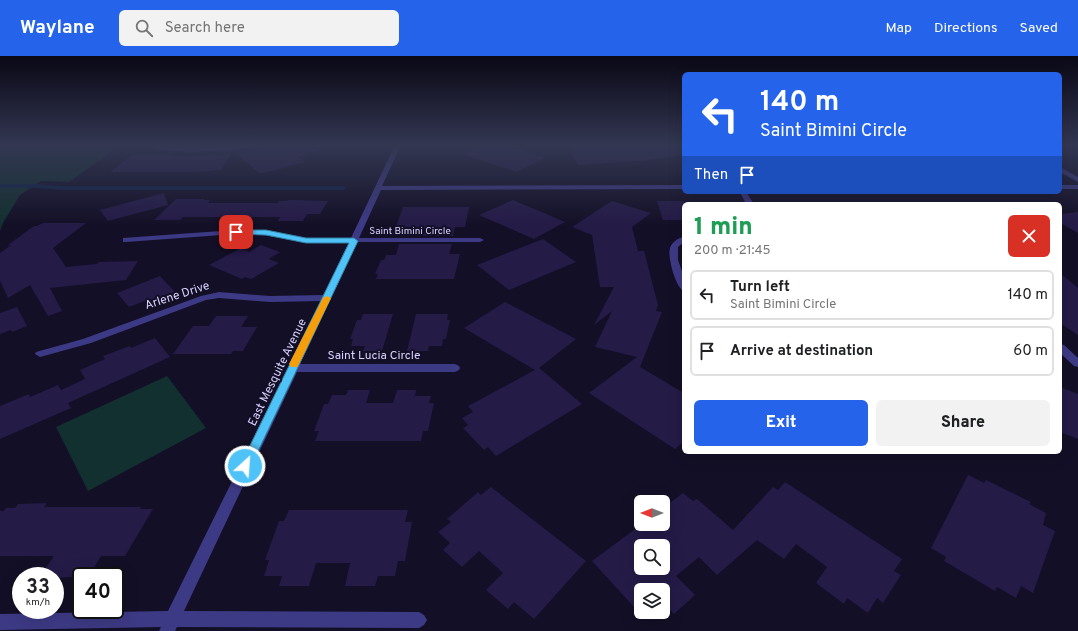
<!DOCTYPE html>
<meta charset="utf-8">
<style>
body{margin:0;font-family:Overpass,sans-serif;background:#f2f2f2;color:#202124;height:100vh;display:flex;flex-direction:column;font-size:15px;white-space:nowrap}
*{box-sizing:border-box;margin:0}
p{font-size:13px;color:#757577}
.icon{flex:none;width:22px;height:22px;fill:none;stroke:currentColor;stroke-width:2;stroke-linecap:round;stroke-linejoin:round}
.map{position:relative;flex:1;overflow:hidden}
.side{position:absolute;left:682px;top:146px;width:380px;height:252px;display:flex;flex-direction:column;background:#fff;border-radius:6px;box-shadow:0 4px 16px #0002}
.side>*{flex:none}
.top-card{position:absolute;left:682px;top:16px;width:380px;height:122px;border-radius:6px;box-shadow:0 4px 16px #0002;background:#2563eb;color:#fff;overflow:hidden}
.needle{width:26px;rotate:270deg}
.tools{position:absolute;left:634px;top:439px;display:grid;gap:8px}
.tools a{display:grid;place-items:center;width:36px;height:36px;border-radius:6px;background:#fff;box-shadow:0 4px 16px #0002;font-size:20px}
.speed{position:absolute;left:12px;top:511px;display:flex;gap:8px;font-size:20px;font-weight:700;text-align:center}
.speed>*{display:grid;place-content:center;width:52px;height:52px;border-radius:50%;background:#fff;box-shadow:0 4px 16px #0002;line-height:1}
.speed small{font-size:10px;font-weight:400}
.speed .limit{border:2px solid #111;border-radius:6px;background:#fff;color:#111}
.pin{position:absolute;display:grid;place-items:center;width:34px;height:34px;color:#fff;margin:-17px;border-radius:8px;box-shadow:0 2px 6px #0006}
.me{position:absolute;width:44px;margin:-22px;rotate:26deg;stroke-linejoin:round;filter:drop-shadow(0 0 3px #0008)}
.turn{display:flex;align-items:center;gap:14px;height:84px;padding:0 12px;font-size:18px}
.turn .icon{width:52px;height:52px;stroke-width:2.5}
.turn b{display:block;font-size:28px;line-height:34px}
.then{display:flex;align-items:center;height:38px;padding:0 12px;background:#0003;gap:8px;font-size:15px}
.round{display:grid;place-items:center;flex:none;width:42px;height:42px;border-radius:6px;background:#f2f2f2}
.overview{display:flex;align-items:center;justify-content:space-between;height:68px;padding:0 12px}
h1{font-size:24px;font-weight:800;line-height:30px;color:#1e9e55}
.action{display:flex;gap:8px;margin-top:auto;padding:8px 12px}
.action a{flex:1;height:46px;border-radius:6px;background:#2563eb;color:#fff;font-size:16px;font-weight:800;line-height:46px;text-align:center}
.action a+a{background:#f2f2f2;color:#202124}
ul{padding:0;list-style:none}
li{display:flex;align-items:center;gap:12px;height:50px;margin:0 8px 6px;padding:0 4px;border:2px solid #e0e0e0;border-radius:6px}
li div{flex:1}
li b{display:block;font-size:15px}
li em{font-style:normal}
header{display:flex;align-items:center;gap:24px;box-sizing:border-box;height:56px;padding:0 20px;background:#2563eb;color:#fff}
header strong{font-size:19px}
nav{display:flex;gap:22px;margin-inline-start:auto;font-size:14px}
.search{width:280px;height:36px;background:#f2f2f2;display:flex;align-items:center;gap:10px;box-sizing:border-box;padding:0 14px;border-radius:6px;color:#757577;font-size:15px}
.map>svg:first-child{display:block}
.green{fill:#12302f}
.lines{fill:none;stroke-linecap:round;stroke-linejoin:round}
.stream{stroke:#0c2248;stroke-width:3.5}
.building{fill:#241b47;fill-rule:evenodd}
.minor{fill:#3d3a85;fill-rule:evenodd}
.route{fill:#4fc3f7;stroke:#337fa1}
.slow{fill:#f59e0b}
.labels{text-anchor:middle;stroke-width:4;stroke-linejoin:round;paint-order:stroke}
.far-street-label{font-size:10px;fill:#d9d4ff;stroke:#130f26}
.street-label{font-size:12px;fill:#d9d4ff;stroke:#130f26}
</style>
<header>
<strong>Waylane</strong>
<div class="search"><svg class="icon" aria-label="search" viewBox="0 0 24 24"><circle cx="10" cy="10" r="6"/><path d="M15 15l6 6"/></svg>Search here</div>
<nav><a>Map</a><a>Directions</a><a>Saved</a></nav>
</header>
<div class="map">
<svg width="1078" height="575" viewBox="0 0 1078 575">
<rect width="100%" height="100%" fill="#130f26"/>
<g class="green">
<path d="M0,89h121l-52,37 -28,-1 -21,14 -17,28 -3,8z"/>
<path d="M167,320l39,52 -118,63 -32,-64z"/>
</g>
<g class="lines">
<path class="stream" d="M0,130h37l24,2h283"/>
</g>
<g class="building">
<path d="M261,89h65v3l-28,9 7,5 -45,12 -27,-23 24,-3z"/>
<path d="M485,89l25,1 35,12 -29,14 -53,-18z"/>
<path d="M607,89h77v9l-33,6 -73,5 -9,-16z"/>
<path d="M231,98l-10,16 -26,2h-85l22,-17h43l-3,2z"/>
<path d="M164,137l4,12 -60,16 -8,-11z"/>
<path d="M176,143h29l-2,1h7l-2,3h70l1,-2h8l1,-1 40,1 -8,13h-13l-4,7h-25l2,-4h-97l-3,3h-26z"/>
<path d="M513,144l52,22 -31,17 -55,-24z"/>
<path d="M612,145l39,12 -19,14 6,24h6l14,54 -2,6 6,1 -22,55 44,26v48l-9,8 -86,-56 48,-36 -42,-10 17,-36 -18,14 20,-38h-14l-8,-52 -20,-8z"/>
<path d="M657,145h27v19h-21z"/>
<path d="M403,151h66l-4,20h-10l-2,9h-52l3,-10h-8z"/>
<path d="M1078,156v21l-18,-10v-9z"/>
<path d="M43,167h43l-33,25 13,19 31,-3 2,-2 39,-1 -12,19 -76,8 12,23 -14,5 -18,-31 -22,13 -8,-17v-28l11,-8h-3l26,-19h3z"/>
<path d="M543,183l33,23 -67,28 -32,-25z"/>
<path d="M399,188h53l-3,10h11l-6,25h-78l2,-5h-3l6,-14h3l2,-5h10z"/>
<path d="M261,189l19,7 -11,7 10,4 -28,16 -6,-2 -3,2 -33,-14 32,-17 8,4z"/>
<path d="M1060,217l18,15v47l-18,-12z"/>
<path d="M160,220l15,16 -23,9 -2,-2 -21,8 -12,-14z"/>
<path d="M505,246l71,37 -37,29 43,36 -86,52 -8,-9 -4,3 -21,-22 5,-3 -6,-7 11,-6 -5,-6 67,-36 -71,-42z"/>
<path d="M17,251l10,19 -15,6 -1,-2 -11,4v-21z"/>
<path d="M363,258h30l-11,37h-19l2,-5h-14l2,-7h-3l7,-19h4z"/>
<path d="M416,258h32l-1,6h3l-4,19h-3l-1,7h-13l-1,5h-21z"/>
<path d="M216,260h32l-7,11h16l-14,24h-10l-2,3h-58l20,-28h16z"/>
<path d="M155,282l15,19 -102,46 3,5 -71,31v-33l29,-12 1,3 28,-12 3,5 24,-11 -5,-9 25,-11 -2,-3 27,-10 1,2z"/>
<path d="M1060,331l18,7v45l-18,-7z"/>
<path d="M348,334h22l-4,13h27l4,-13h19l-1,6h16l-2,7h5l-6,28h-5l-2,10h-106l4,-10h-5l10,-27h4l4,-9h14z"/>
<path d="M968,419l16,8 2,-3 45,22 -2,2 17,9 -3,12 12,6 -22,62 -12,-7 -5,12 -19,-11 -2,4 -51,-30 2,-4 -15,-9z"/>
<path d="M785,426l117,77 -8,12 7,4 -18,28 -6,-5 -9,15 -21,-15 -3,6 -28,-21 11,-16 -31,-23 -12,15 -27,-19 -40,35 -18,-18 -23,19 19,19 -21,19 -9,-9 -2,2v-17h-22v16l-2,-3 -5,4 -42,-46 50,-37h21v-16l20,-15 10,8 4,-2 36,31 40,-43 5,3zM641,490h22v22h-22z"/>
<path d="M491,431l95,74 -52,58 -20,-17 -6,7 -22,-19 17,-17 -24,-22 -17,16 -19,-17 7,-7 -12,-11 13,-10 -4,-3 31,-27 3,3z"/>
<path d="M47,447l-3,4h97l-1,2h13l-28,47h-24l-12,20 -34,2v-2h-15l14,-20h-54v-45h4l2,-3h9l3,-4z"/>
<path d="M289,454h119l-3,12h7l-7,39h-7l-3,15h-17l-3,10h-30l5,-23h-34l-7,23h-30l3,-10h-18l5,-16h-4l14,-39h5z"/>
</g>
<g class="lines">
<g class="minor">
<path d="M148,89l38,2 74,-2 -3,2c-22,3 -92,10 -109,-2z"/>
<path d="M395,89h6l-19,41 302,-1v4l-303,1 -22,48h121l4,2 -4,2h-123l-57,122h155l4,2 1,2 -1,2 -4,2h-158l-113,239 235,1 5,3 3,5 -3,5 -5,3 -242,-1 -2,4h-16l2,-4 -161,3v-16l168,-3 153,-310 -51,1 -51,-4 -13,2 -115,43 -51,14 -5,-3 1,-2 47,-13 118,-43 18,-4 51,4 54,-1 25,-53h-43l-57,-9 -123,9h-3v-4l126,-9 57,9h45z"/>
<path d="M1060,111l18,10v5l-18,-10z"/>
<rect x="1060" y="129" width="18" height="4"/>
<path d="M740,136h6l8,12h-8z"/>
<path d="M684,181v5l-6,5v13l6,17v14c-8,-2 -17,-35 -14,-43 2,-6 8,-10 14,-11z"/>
<path d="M1060,288l4,1 14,13v9l-4,-1 -14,-13z"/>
</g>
</g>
<linearGradient id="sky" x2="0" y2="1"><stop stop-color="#0a0815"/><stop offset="0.53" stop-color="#333752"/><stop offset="1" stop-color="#333752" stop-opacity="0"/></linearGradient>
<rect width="1078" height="169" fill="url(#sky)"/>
<path class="route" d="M236,174h30l40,8h48l4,3 -107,225 -2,3 -4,1 -4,-1 -1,-3 109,-223h-43l-40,-8 -32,-1 -1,-2z"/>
<path class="slow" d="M327,240l4,2 -32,66 -2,3h-6l-2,-3 34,-66z"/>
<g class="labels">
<g class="far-street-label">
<text x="410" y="178">Saint Bimini Circle</text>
</g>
<g class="street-label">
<text transform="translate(177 239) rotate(-18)" y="4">Arlene Drive</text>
<text x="374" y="303">Saint Lucia Circle</text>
<text transform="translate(277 316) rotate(-64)" y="4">East Mesquite Avenue</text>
</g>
</g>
</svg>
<div class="tools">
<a><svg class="needle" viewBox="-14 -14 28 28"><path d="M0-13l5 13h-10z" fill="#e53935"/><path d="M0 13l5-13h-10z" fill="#757577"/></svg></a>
<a><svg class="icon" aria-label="search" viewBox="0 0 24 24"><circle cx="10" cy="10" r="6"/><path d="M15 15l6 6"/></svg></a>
<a><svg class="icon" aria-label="layers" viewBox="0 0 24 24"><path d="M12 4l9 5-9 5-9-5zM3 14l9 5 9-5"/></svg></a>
</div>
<div class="speed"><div>33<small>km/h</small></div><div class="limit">40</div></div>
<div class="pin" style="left:236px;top:176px;background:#d93025"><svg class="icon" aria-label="arrive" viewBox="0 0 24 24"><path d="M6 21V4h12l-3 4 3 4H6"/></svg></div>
<svg class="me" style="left:245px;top:410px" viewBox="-20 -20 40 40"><circle r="17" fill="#4fc3f7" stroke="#fff" stroke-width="3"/><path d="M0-11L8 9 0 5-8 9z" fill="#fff"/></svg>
<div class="top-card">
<div class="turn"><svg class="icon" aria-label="left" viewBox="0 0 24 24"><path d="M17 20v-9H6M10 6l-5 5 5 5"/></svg><div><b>140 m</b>Saint Bimini Circle</div></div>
<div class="then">Then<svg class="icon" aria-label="arrive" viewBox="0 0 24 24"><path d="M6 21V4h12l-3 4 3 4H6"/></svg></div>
</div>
<section class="side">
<div class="overview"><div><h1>1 min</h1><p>200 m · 21:45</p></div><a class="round" style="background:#d93025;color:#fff"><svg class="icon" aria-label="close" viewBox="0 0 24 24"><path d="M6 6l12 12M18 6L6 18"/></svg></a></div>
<ul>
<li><svg class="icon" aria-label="left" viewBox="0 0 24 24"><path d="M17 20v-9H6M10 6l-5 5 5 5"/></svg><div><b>Turn left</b><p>Saint Bimini Circle</p></div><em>140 m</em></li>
<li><svg class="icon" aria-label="arrive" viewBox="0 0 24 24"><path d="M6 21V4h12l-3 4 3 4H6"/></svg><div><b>Arrive at destination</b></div><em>60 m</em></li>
</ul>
<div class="action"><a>Exit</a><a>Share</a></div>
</section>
</div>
